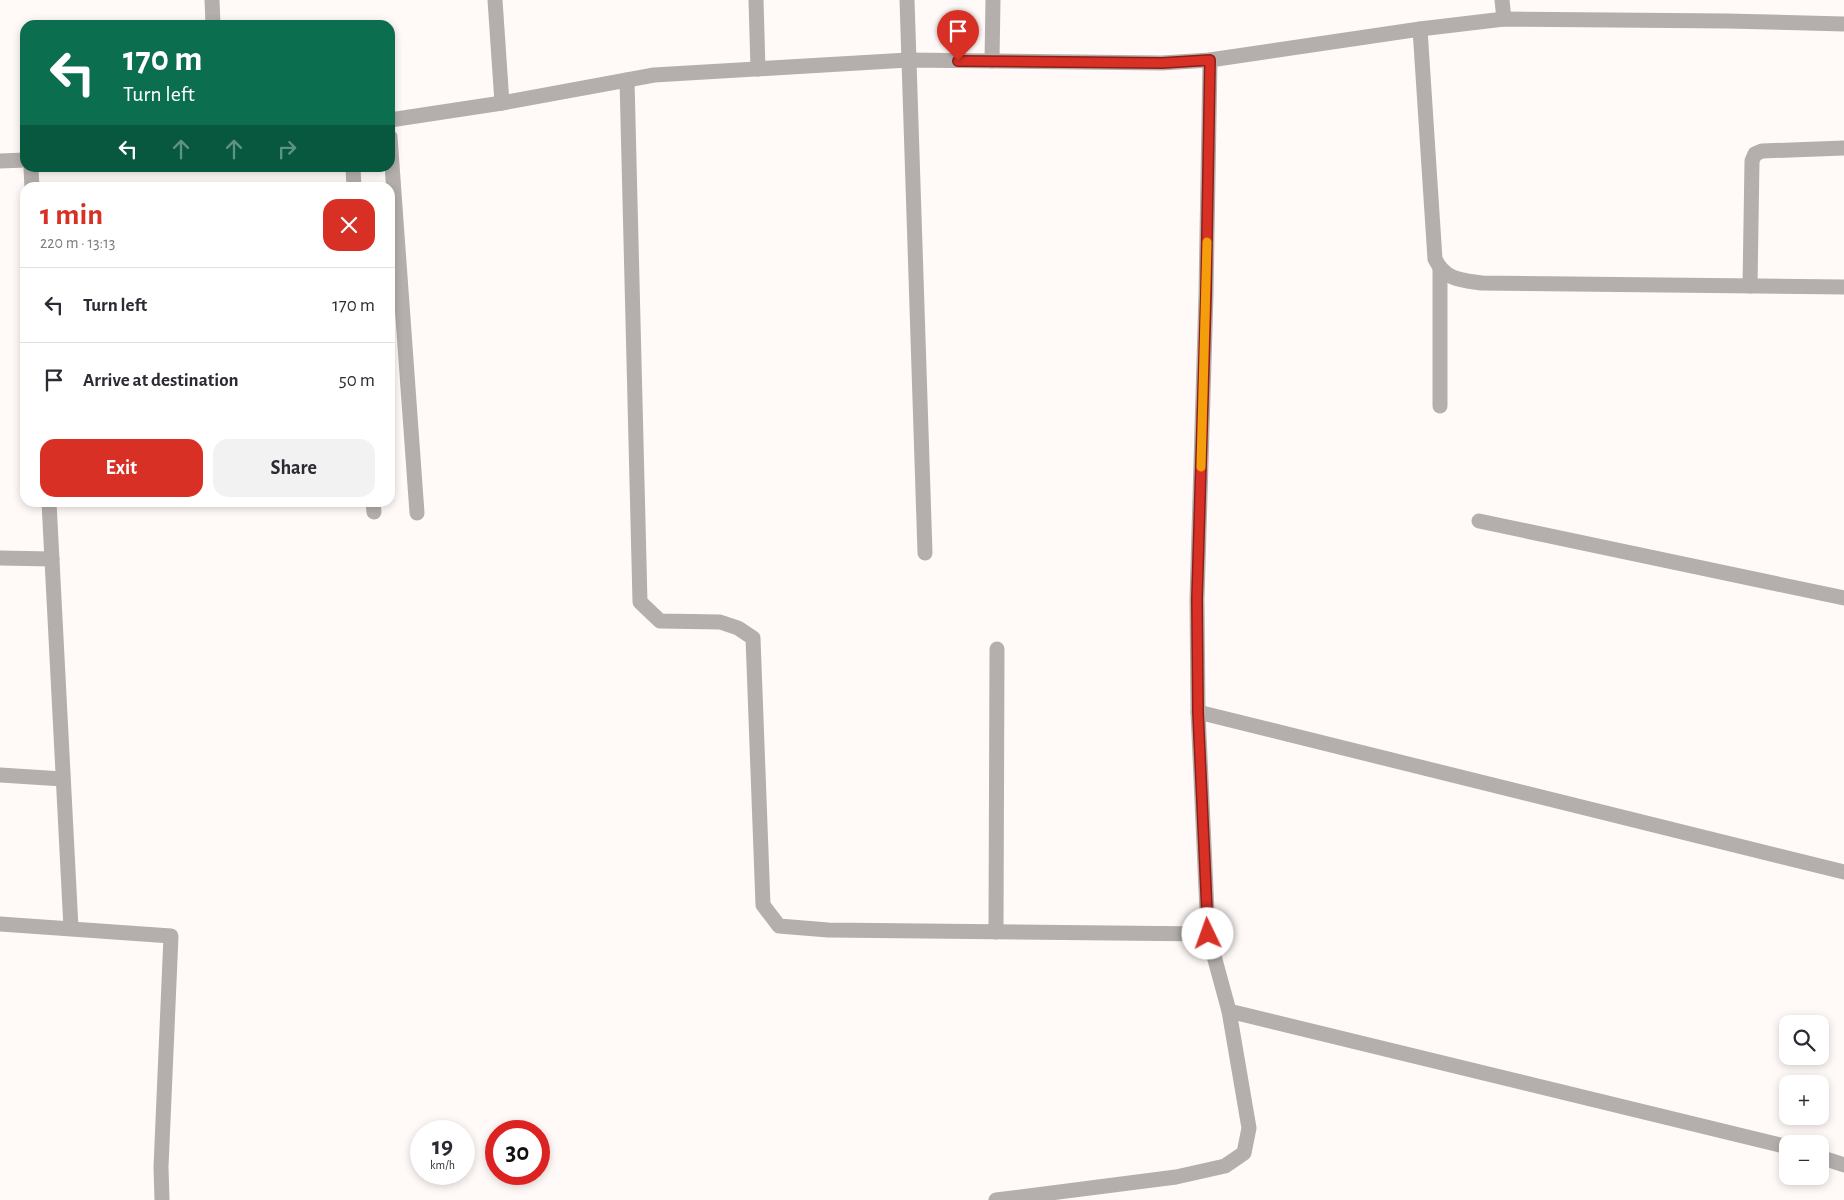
<!DOCTYPE html>
<meta charset="utf-8">
<style>
body{margin:0;font-family:"Alegreya Sans",sans-serif;background:#f2f2f3;color:#2b2b33;height:100vh;display:flex;flex-direction:column;font-size:19px;white-space:nowrap}
*{box-sizing:border-box;margin:0}
p{font-size:16px;color:#7c7c81}
.icon{flex:none;width:28px;height:28px;fill:none;stroke:currentColor;stroke-width:2;stroke-linecap:round;stroke-linejoin:round}
.map{position:relative;flex:1;overflow:hidden}
.panel{position:absolute;left:20px;top:182px;width:375px;height:325px;display:flex;flex-direction:column;background:#fff;border-radius:15px;box-shadow:0 2px 8px #0003}
.panel>*{flex:none}
.top-card{position:absolute;left:20px;top:20px;width:375px;height:152px;border-radius:15px;box-shadow:0 2px 8px #0003;background:#0b6e4f;color:#fff;overflow:hidden}
.fabs{position:absolute;left:1779px;top:1015px;display:grid;gap:10px}
.fabs a{display:grid;place-items:center;width:50px;height:50px;border-radius:10px;background:#fff;box-shadow:0 2px 8px #0003;font-size:25px}
.speed{position:absolute;left:410px;top:1120px;display:flex;gap:10px;font-size:25px;font-weight:700;text-align:center}
.speed>*{display:grid;place-content:center;width:65px;height:65px;border-radius:50%;background:#fff;box-shadow:0 2px 8px #0003;line-height:1}
.speed small{font-size:12px;font-weight:400}
.speed .limit{border:8px solid #d22;background:#fff;color:#111}
.pin{position:absolute;display:grid;place-items:center;width:42px;height:42px;color:#fff;margin:-51px -21px;border-radius:50% 50% 50% 0;rotate:-45deg;box-shadow:0 0 5px #0007}
.pin .icon{rotate:45deg}
.me{position:absolute;width:55px;margin:-28px;rotate:357deg;stroke-linejoin:round;filter:drop-shadow(0 0 4px #0008)}
.turn{display:flex;align-items:center;gap:18px;height:105px;padding:0 20px;font-size:22px}
.turn .icon{width:65px;height:65px;stroke-width:2.5}
.turn b{display:block;font-size:35px;line-height:42px}
.lanes{display:flex;align-items:center;height:48px;padding:0 20px;background:#0003;justify-content:center;gap:25px;direction:ltr}
.lanes .off{opacity:.35}
.round{display:grid;place-items:center;flex:none;width:52px;height:52px;border-radius:15px;background:#f2f2f3}
.overview{display:flex;align-items:center;justify-content:space-between;height:85px;padding:0 20px}
h1{font-size:30px;font-weight:600;line-height:38px;color:#d93025}
.action{display:flex;gap:10px;margin-top:auto;padding:10px 20px}
.action a{flex:1;height:58px;border-radius:15px;background:#d93025;color:#fff;font-size:20px;font-weight:600;line-height:58px;text-align:center}
.action a+a{background:#f2f2f3;color:#2b2b33}
ul{padding:0;list-style:none}
li{display:flex;align-items:center;gap:15px;height:75px;padding:0 20px;border-top:1px solid #e1e1e2}
li div{flex:1}
li b{display:block;font-size:19px}
li em{font-style:normal}
.map>svg:first-child{display:block}
.lines{fill:none;stroke-linecap:round;stroke-linejoin:round}
.minor{stroke:#b4afac;stroke-width:15}
.route-casing{stroke:#8d1f18;stroke-width:12}
.route{stroke:#d93025;stroke-width:9}
.slow{stroke:#f59e0b;stroke-width:9}
</style>
<div class="map">
<svg width="1844" height="1200" viewBox="0 0 1844 1200">
<rect width="100%" height="100%" fill="#fffaf7"/>
<g class="lines">
<g class="minor">
<path d="M212,0l1,25"/>
<path d="M495,0l7,103"/>
<path d="M756,0l2,69"/>
<path d="M907,0l18,553"/>
<path d="M1502,0l2,19"/>
<path d="M1420,29l15,230c10,21 26,21 47,24l362,4"/>
<path d="M992,61l1,-61"/>
<path d="M627,80l13,522 20,19 60,1 18,6 15,10 10,267 16,21 49,4 380,4"/>
<path d="M390,120l112,-17 152,-28 254,-15 254,3 48,-3 210,-31 84,-10 223,2 117,3"/>
<path d="M390,137l27,376"/>
<path d="M0,161l25,-1"/>
<path d="M31,168l1,20"/>
<path d="M353,168l1,20"/>
<path d="M1750,286l2,-125 3,-7 7,-3 82,-3"/>
<path d="M1440,406v-137"/>
<path d="M49,502l22,426"/>
<path d="M373,502l1,10"/>
<path d="M1479,521l365,77"/>
<path d="M0,558l52,1"/>
<path d="M1198,712l646,160"/>
<path d="M0,775l63,4"/>
<path d="M0,924l171,12 -10,231 1,33"/>
<path d="M996,932l1,-283"/>
<path d="M1229,1011l559,136"/>
<path d="M1820,1157l24,8"/>
<path d="M996,1200l180,-23 49,-11 19,-13 5,-25 -20,-117 -21,-77 -10,-222 -1,-113 9,-305 4,-234"/>
</g>
</g>
<g class="lines">
<defs>
<path id="route" d="M958,61l204,2 48,-3 -4,234 -9,305 1,113 10,222"/>
</defs>
<use href="#route" class="route-casing"/>
<use href="#route" class="route"/>
<path class="slow" d="M1201,467l6,-225"/>
</g>
</svg>
<div class="fabs">
<a><svg class="icon" aria-label="search" viewBox="0 0 24 24"><circle cx="10" cy="10" r="6"/><path d="M15 15l6 6"/></svg></a>
<a>+</a>
<a>−</a>
</div>
<div class="speed"><div>19<small>km/h</small></div><div class="limit">30</div></div>
<div class="pin" style="left:958px;top:61px;background:#d93025"><svg class="icon" aria-label="arrive" viewBox="0 0 24 24"><path d="M6 21V4h12l-3 4 3 4H6"/></svg></div>
<svg class="me" style="left:1208px;top:934px" viewBox="-20 -20 40 40"><circle r="19" fill="#fff"/><path d="M0-13L10 11 0 6-10 11z" fill="#d93025"/></svg>
<div class="top-card">
<div class="turn"><svg class="icon" aria-label="left" viewBox="0 0 24 24"><path d="M17 20v-9H6M10 6l-5 5 5 5"/></svg><div><b>170 m</b>Turn left</div></div>
<div class="lanes"><svg class="icon" aria-label="left" viewBox="0 0 24 24"><path d="M17 20v-9H6M10 6l-5 5 5 5"/></svg><svg class="icon off" aria-label="ahead" viewBox="0 0 24 24"><path d="M12 20V5M6 11l6-6 6 6"/></svg><svg class="icon off" aria-label="ahead" viewBox="0 0 24 24"><path d="M12 20V5M6 11l6-6 6 6"/></svg><svg class="icon off" aria-label="right" viewBox="0 0 24 24"><path d="M7 20v-9h11M14 6l5 5-5 5"/></svg></div>
</div>
<section class="panel">
<div class="overview"><div><h1>1 min</h1><p>220 m · 13:13</p></div><a class="round" style="background:#d93025;color:#fff"><svg class="icon" aria-label="close" viewBox="0 0 24 24"><path d="M6 6l12 12M18 6L6 18"/></svg></a></div>
<ul>
<li><svg class="icon" aria-label="left" viewBox="0 0 24 24"><path d="M17 20v-9H6M10 6l-5 5 5 5"/></svg><div><b>Turn left</b></div><em>170 m</em></li>
<li><svg class="icon" aria-label="arrive" viewBox="0 0 24 24"><path d="M6 21V4h12l-3 4 3 4H6"/></svg><div><b>Arrive at destination</b></div><em>50 m</em></li>
</ul>
<div class="action"><a>Exit</a><a>Share</a></div>
</section>
</div>
